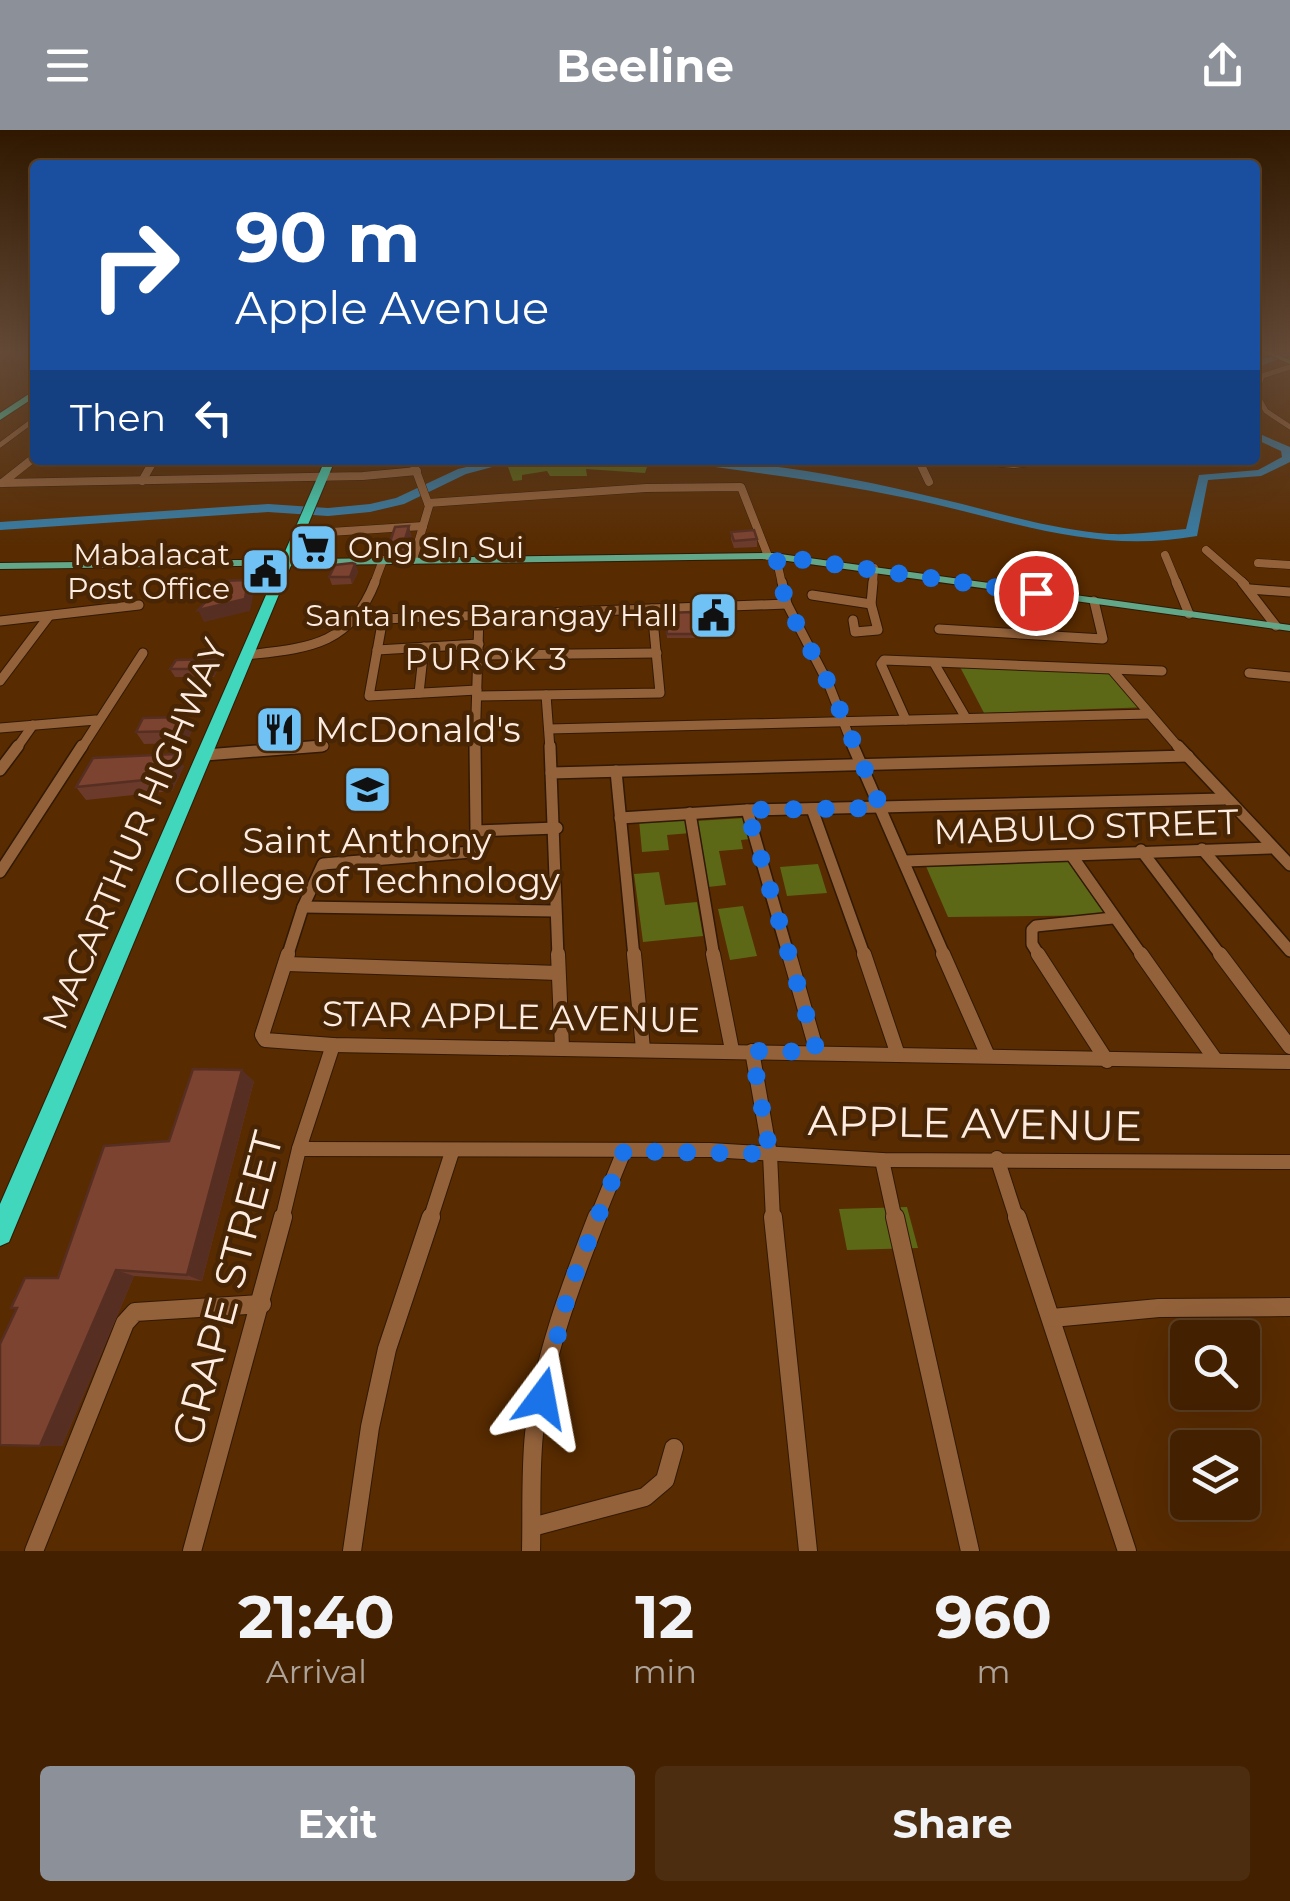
<!DOCTYPE html>
<style>
body{margin:0;font-family:Montserrat,sans-serif;background:#4c2d0f;color:#f1f3f6;height:100vh;display:flex;flex-direction:column;font-size:38px;white-space:nowrap}
*{box-sizing:border-box;margin:0}
p{font-size:32px;color:#aea399}
.icon{flex:none;width:55px;height:55px;fill:none;stroke:currentColor;stroke-width:2;stroke-linecap:round;stroke-linejoin:round}
.map{position:relative;height:1421px;overflow:hidden}
.sheet{display:flex;flex-direction:column;background:#422000;flex:1}
.sheet>*{flex:none}
.guide{position:absolute;left:30px;top:30px;width:1230px;height:305px;border-radius:10px;box-shadow:0 10px 40px #0002,0 0 0 2px #5a3e22;background:#1a4fa0;color:#fff;overflow:hidden}
.fabs{position:absolute;left:1170px;top:1190px;display:grid;gap:20px}
.fabs a{display:grid;place-items:center;width:90px;height:90px;border-radius:10px;background:#422000;box-shadow:0 10px 40px #0002,0 0 0 2px #5a3e22;font-size:50px}
.pin{position:absolute;display:grid;place-items:center;width:85px;height:85px;color:#fff;margin:-42px;border:5px solid #fff;border-radius:50%;box-shadow:0 2px 10px #0007}
.me{position:absolute;width:110px;margin:-55px;rotate:13deg;stroke-linejoin:round;filter:drop-shadow(0 0 8px #0008)}
.turn{display:flex;align-items:center;gap:35px;height:210px;padding:0 40px;font-size:45px}
.turn .icon{width:130px;height:130px;stroke-width:2.5}
.turn b{display:block;font-size:70px;line-height:85px}
.then{display:flex;align-items:center;height:95px;padding:0 40px;background:#0003;gap:20px;font-size:38px}
.eta{display:flex;justify-content:space-evenly;align-items:center;height:170px;text-align:center}
.eta b{font-size:60px;font-weight:700;line-height:70px}
.primary-button{display:flex;gap:20px;margin-top:auto;padding:20px 40px}
.primary-button a{flex:1;height:115px;border-radius:10px;background:#8c9099;color:#fff;font-size:40px;font-weight:700;line-height:115px;text-align:center}
.primary-button a+a{background:#4c2d0f;color:#f1f3f6}
header{display:flex;justify-content:space-between;align-items:center;height:130px;padding:0 40px;background:#8c9099;color:#fff;font-size:45px;font-weight:700}
.map>svg:first-child{display:block}
.green{fill:#5c6816}
.lines{fill:none;stroke-linecap:round;stroke-linejoin:round}
.river{fill:#357da7;fill-rule:evenodd}
.minor-far5-casing{stroke:#311905;stroke-width:6}
.minor-far4-casing{stroke:#311905;stroke-width:9}
.minor-far3-casing{stroke:#311905;stroke-width:11}
.minor-far2-casing{stroke:#311905;stroke-width:14}
.minor-far1-casing{stroke:#311905;stroke-width:16}
.minor-casing{stroke:#311905;stroke-width:20}
.major-casing{stroke:#311905;stroke-width:2}
.highway-casing{stroke:#311905;stroke-width:2}
.minor-far5{stroke:#93623b;stroke-width:5}
.minor-far4{stroke:#93623b;stroke-width:8}
.minor-far3{stroke:#93623b;stroke-width:9}
.minor-far2{stroke:#93623b;stroke-width:11}
.minor-far1{stroke:#93623b;stroke-width:14}
.minor{stroke:#93623b;stroke-width:18}
.major{fill:#62a888;fill-rule:evenodd}
.highway{fill:#41d7bc;fill-rule:evenodd}
.wall{fill:#6b3a2a}
.shaded-wall{fill:#572f22}
.building{fill:#7c4331;stroke:#572f22;stroke-width:2.5}
.route{stroke:#1a73e8;stroke-width:18;stroke-dasharray:0 32.4}
.labels{text-anchor:middle;stroke-width:9;stroke-linejoin:round;paint-order:stroke}
.far-poi-label{font-size:30px;fill:#feece0;stroke:#472505;text-anchor:end}
.far-neighbourhood-label{font-size:32px;letter-spacing:2.5px;fill:#feece0;stroke:#472505}
.poi-label{font-size:35px;fill:#feece0;stroke:#472505;text-anchor:start}
.street-label{font-size:35px;fill:#feece0;stroke:#472505}
.near-street-label{font-size:42px;fill:#feece0;stroke:#472505}
</style>
<header><svg class="icon" aria-label="menu" viewBox="0 0 24 24"><path d="M4 6h16M4 12h16M4 18h16"/></svg>Beeline<svg class="icon" aria-label="share" viewBox="0 0 24 24"><path d="M12 15V3M7 8l5-5 5 5M5 13v7h14v-7"/></svg></header>
<div class="map">
<svg width="1290" height="1421" viewBox="0 0 1290 1421">
<rect width="100%" height="100%" fill="#582b00"/>
<g class="green">
<path d="M533,330h99l15,7 -2,6 -59,-4 1,7h-37l-3,-5 -25,4v5l-9,1 -6,-17z"/>
<path d="M959,535l161,7 31,35 -167,6z"/>
<path d="M688,687l3,16 -24,2 2,15 -27,2 -3,-32z"/>
<path d="M744,688l6,21 -9,1 2,9 -24,2 7,34 -18,2 -12,-66z"/>
<path d="M1079,728l39,57 -170,2 -23,-53z"/>
<path d="M818,734l9,29 -40,3 -7,-29z"/>
<path d="M659,742l6,33 32,-3 6,34 -60,6 -9,-68z"/>
<path d="M743,776l14,50 -27,4 -12,-51z"/>
<path d="M907,1077l11,41 -71,2 -8,-41z"/>
</g>
<g class="lines">
<g class="river">
<path d="M1290,220v5l-35,13v-6z"/>
<path d="M1255,302l35,15v15l-29,14 -53,4 -11,56c-96,17 -173,-11 -263,-32 -82,-19 -166,-30 -249,-41l-6,-3c86,0 175,18 258,38 57,13 113,32 173,36 25,1 51,-3 76,-5l13,-54 59,-5 24,-13 -1,-6 -26,-12z"/>
<path d="M496,330h22l-52,14 -62,30 -34,8 -42,4 -60,-4 -268,18v-8l268,-18 60,4 42,-4 26,-6 62,-29z"/>
</g>
<defs>
<g id="minor-far5">
<path d="M1290,237l-28,9 -6,18 10,17 24,16"/>
<path d="M0,315l35,-26"/>
</g>
<g id="minor-far4">
<path d="M412,330l17,46 -16,54"/>
<path d="M908,330l12,3 9,19"/>
<path d="M971,330l43,4 36,-4"/>
<path d="M142,351l12,-21"/>
<path d="M2,353l361,-7 54,-5"/>
<path d="M2,353l33,-26"/>
<path d="M428,373l218,-15 95,-1 27,69"/>
<path d="M299,404l124,-8"/>
<path d="M1206,420l39,34"/>
<path d="M1165,425l12,29"/>
<path d="M776,427l6,27"/>
<path d="M1258,433l32,2"/>
<path d="M374,454l9,-24"/>
<path d="M873,454l1,-16"/>
</g>
<g id="minor-far3">
<path d="M782,452l5,22 42,81 25,64"/>
<path d="M1176,452l13,32"/>
<path d="M1242,452l34,44"/>
<path d="M1250,459l40,3"/>
<path d="M1036,463l13,42"/>
<path d="M812,465l59,9"/>
<path d="M383,488l-14,78 108,-6"/>
<path d="M356,490l431,-16"/>
<path d="M853,490l2,12 23,-2 -7,-26 2,-22"/>
<path d="M0,491l139,-16"/>
<path d="M939,499l164,10 -9,-38"/>
<path d="M377,520l102,-6"/>
<path d="M247,525c61,-7 103,-9 128,-73"/>
<path d="M480,525l177,-2"/>
<path d="M934,533l32,55"/>
<path d="M1113,541l67,78"/>
<path d="M1249,543l41,4"/>
<path d="M0,551l49,-65"/>
<path d="M419,563l5,-46"/>
<path d="M546,565l4,54"/>
<path d="M477,566l183,-3 -8,-84"/>
<path d="M906,590l-25,-56 3,-4 278,11"/>
<path d="M0,598l96,-8"/>
<path d="M549,599l600,-15"/>
<path d="M16,619l17,-24"/>
<path d="M81,619l62,-96"/>
<path d="M289,619l35,-3"/>
<path d="M475,619l4,-135"/>
</g>
<g id="minor-far2">
<path d="M550,616l8,211"/>
<path d="M853,616l92,211"/>
<path d="M1178,616l112,119"/>
<path d="M205,625l117,-9"/>
<path d="M0,640l18,-24"/>
<path d="M616,641l18,186"/>
<path d="M551,643l637,-17"/>
<path d="M812,679l53,148"/>
<path d="M747,680l42,147"/>
<path d="M690,683l24,144"/>
<path d="M620,688l127,-8 477,-11"/>
<path d="M476,701l81,-3"/>
<path d="M1202,719l88,102"/>
<path d="M1141,720l81,107"/>
<path d="M1072,726l71,101"/>
<path d="M905,731l365,-13"/>
<path d="M0,742l82,-126"/>
<path d="M303,777l251,4"/>
<path d="M287,827l16,-50 20,-43 148,-12 5,-21 -1,-85"/>
<path d="M1040,827l-8,-13v-14l4,-4 77,-8"/>
</g>
<g id="minor-far1">
<path d="M288,824l-26,81 3,5 68,5 957,17"/>
<path d="M558,824l4,93"/>
<path d="M634,824l9,95"/>
<path d="M713,824l19,96"/>
<path d="M789,824l28,98"/>
<path d="M864,824l34,101"/>
<path d="M943,824l45,102"/>
<path d="M1038,824l69,107"/>
<path d="M1141,824l74,105"/>
<path d="M1220,824l70,93"/>
<path d="M287,834l271,9"/>
<path d="M752,921l18,103 3,66"/>
<path d="M299,1019l411,1 172,10 408,2"/>
<path d="M997,1028l20,62"/>
<path d="M882,1030l13,60"/>
<path d="M282,1090l17,-71 34,-104"/>
<path d="M430,1090l22,-68"/>
<path d="M596,1090l28,-69"/>
</g>
<g id="minor">
<path d="M773,1087l35,334"/>
<path d="M895,1087l75,334"/>
<path d="M1017,1087l110,334"/>
<path d="M1052,1188l107,-10 131,-1"/>
<path d="M532,1397l113,-30 20,-17 9,-32"/>
<path d="M34,1421l91,-228 10,-11 127,-8"/>
<path d="M192,1421l91,-334"/>
<path d="M352,1421l18,-124 17,-78 44,-132"/>
<path d="M531,1421c1,-39 -1,-78 3,-117 9,-76 36,-147 63,-217"/>
</g>
<g id="major">
<path d="M1258,220h9l23,10v4z"/>
<path d="M773,423l517,72v6l-517,-72 -773,10v-6z"/>
</g>
<g id="highway">
<path d="M35,260v7l-35,23v-7z"/>
<path d="M325,330h10l-326,782 -9,4v-42z"/>
</g>
</defs>
<use href="#minor-far5" class="minor-far5-casing"/>
<use href="#minor-far4" class="minor-far4-casing"/>
<use href="#minor-far3" class="minor-far3-casing"/>
<use href="#minor-far2" class="minor-far2-casing"/>
<use href="#minor-far1" class="minor-far1-casing"/>
<use href="#minor" class="minor-casing"/>
<use href="#major" class="major-casing"/>
<use href="#highway" class="highway-casing"/>
<use href="#minor-far5" class="minor-far5"/>
<use href="#minor-far4" class="minor-far4"/>
<use href="#minor-far3" class="minor-far3"/>
<use href="#minor-far2" class="minor-far2"/>
<use href="#minor-far1" class="minor-far1"/>
<use href="#minor" class="minor"/>
<use href="#major" class="major"/>
<use href="#highway" class="highway"/>
</g>
<g class="wall">
<path d="M731,402l26,7v8l-23,1 -3,-9z"/>
<path d="M412,408l-5,16h-14l-3,-12z"/>
<path d="M355,434l3,8 -6,12 -20,1 -3,-8z"/>
<path d="M665,483l31,21v4h-29z"/>
<path d="M219,537l-5,10h-39l-5,-8z"/>
<path d="M185,587l8,12 -7,14 -42,1 -8,-12z"/>
<path d="M184,636l-12,25 -86,9 -10,-13z"/>
<path d="M254,951l-52,200 -68,-5 -72,170 -62,-1 17,-136 -6,-1 47,-30 111,-137z"/>
</g>
<g class="shaded-wall">
<path d="M409,396l3,12 -5,16 -3,-12z"/>
<path d="M355,434l3,8 -6,12 -2,-7z"/>
<path d="M248,450l6,12 -4,19 -46,11 -6,-12z"/>
<path d="M215,529l4,8 -5,10 -5,-8z"/>
<path d="M185,587l8,12 -7,14 -8,-12z"/>
<path d="M175,624l9,12 -12,25 -8,-13z"/>
<path d="M242,940l12,11 -52,200 -15,-6z"/>
<path d="M116,1140l18,6 -72,170h-22z"/>
</g>
<g class="building">
<path d="M409,396l-5,16h-14l5,-15z"/>
<path d="M754,400l3,9 -23,2 -3,-9z"/>
<path d="M352,433l3,1 -5,13h-21l6,-12z"/>
<path d="M248,450l-3,19 -47,11 19,-20 2,-9z"/>
<path d="M693,482l3,22h-29l-2,-21z"/>
<path d="M215,529l-6,10h-39l6,-9z"/>
<path d="M185,587l-7,14 -42,1 7,-14z"/>
<path d="M175,624l-11,24 -88,9 17,-29z"/>
<path d="M193,939l49,1 -55,205 -71,-5 -76,176 -40,-1v-101l17,-36h-6l14,-30h33l46,-132 65,-5z"/>
</g>
<linearGradient id="sky" x2="0" y2="1"><stop stop-color="#301800"/><stop offset="0.53" stop-color="#644a37"/><stop offset="1" stop-color="#644a37" stop-opacity="0"/></linearGradient>
<rect width="1290" height="419" fill="url(#sky)"/>
<g class="lines">
<path class="route" d="M542,1268l27,-108 55,-139 146,3 -18,-103 65,1 -70,-242 134,-2 -52,-124 -43,-80 -10,-48 260,37"/>
</g>
<defs>
<symbol id="supermarket-square" viewBox="-11 -11 22 22"><rect x="-9" y="-9" width="18" height="18" rx="4" fill="#70c1f4" stroke="#472505"/><path d="M-6-5.5h2.5l.6 2H6L4.5 2H-2.5L-4.4-4H-6ZM-1.5 3.2a1.3 1.3 0 1 0 .1 0ZM3 3.2a1.3 1.3 0 1 0 .1 0Z" fill="#111"/></symbol>
<symbol id="civic-square" viewBox="-11 -11 22 22"><rect x="-9" y="-9" width="18" height="18" rx="4" fill="#70c1f4" stroke="#472505"/><path d="M-.6-6.5H3V-4.5H.6V-3L4-1V1h2V6H-6V1h2V-1L-.6-3ZM-1.2 2.5V6h2.4V2.5Z" fill="#111"/></symbol>
<symbol id="restaurant-square" viewBox="-11 -11 22 22"><rect x="-9" y="-9" width="18" height="18" rx="4" fill="#70c1f4" stroke="#472505"/><path d="M-5-6h1v4h1v-4h1v4h1v-4h1v5L-1.5 .5V6h-2V.5L-5-1ZM5-6V6H3V1.5H1.5Q1.5-4 5-6Z" fill="#111"/></symbol>
<symbol id="university-square" viewBox="-11 -11 22 22"><rect x="-9" y="-9" width="18" height="18" rx="4" fill="#70c1f4" stroke="#472505"/><path d="M0-5L7-2L0 1L-7-2ZM-4 1L0 2.5L4 1V4Q0 6-4 4Z" fill="#111"/></symbol>
</defs>
<g fill-rule="evenodd">
<use href="#supermarket-square" x="286" y="390" width="55" height="55"/>
<use href="#civic-square" x="238" y="414" width="55" height="55"/>
<use href="#civic-square" x="686" y="458" width="55" height="55"/>
<use href="#restaurant-square" x="252" y="572" width="55" height="55"/>
<use href="#university-square" x="340" y="632" width="55" height="55"/>
</g>
<g class="labels">
<g class="far-poi-label">
<text x="348" y="428" text-anchor="start">Ong SIn Sui</text>
<text x="230" y="435">Mabalacat<tspan x="230" dy="34">Post Office</tspan></text>
<text x="678" y="496">Santa Ines Barangay Hall</text>
</g>
<g class="far-neighbourhood-label">
<text x="487" y="540">PUROK 3</text>
</g>
<g class="poi-label">
<text x="315" y="612">McDonald's</text>
<text x="367" y="723" text-anchor="middle">Saint Anthony<tspan x="367" dy="40">College of Technology</tspan></text>
</g>
<g class="street-label">
<text transform="translate(1086 697) rotate(-2)" y="12">MABULO STREET</text>
<text transform="translate(135 704) rotate(-67)" y="12">MACARTHUR HIGHWAY</text>
<text transform="translate(511 887) rotate(1)" y="12">STAR APPLE AVENUE</text>
</g>
<g class="near-street-label">
<text transform="translate(975 993) rotate(1)" y="15">APPLE AVENUE</text>
<text transform="translate(227 1158) rotate(-75)" y="15">GRAPE STREET</text>
</g>
</g>
</svg>
<div class="fabs">
<a><svg class="icon" aria-label="search" viewBox="0 0 24 24"><circle cx="10" cy="10" r="6"/><path d="M15 15l6 6"/></svg></a>
<a><svg class="icon" aria-label="layers" viewBox="0 0 24 24"><path d="M12 4l9 5-9 5-9-5zM3 14l9 5 9-5"/></svg></a>
</div>
<div class="pin" style="left:1036px;top:463px;background:#d93025"><svg class="icon" aria-label="arrive" viewBox="0 0 24 24"><path d="M6 21V4h12l-3 4 3 4H6"/></svg></div>
<svg class="me" style="left:542px;top:1268px" viewBox="-20 -20 40 40"><path d="M0-17L14 15 0 8-14 15z" fill="#1a73e8" stroke="#fff" stroke-width="4"/></svg>
<div class="guide">
<div class="turn"><svg class="icon" aria-label="right" viewBox="0 0 24 24"><path d="M7 20v-9h11M14 6l5 5-5 5"/></svg><div><b>90 m</b>Apple Avenue</div></div>
<div class="then">Then<svg class="icon" aria-label="left" viewBox="0 0 24 24"><path d="M17 20v-9H6M10 6l-5 5 5 5"/></svg></div>
</div>
</div>
<section class="sheet">
<div class="eta">
<div><b>21:40</b><p>Arrival</p></div>
<div><b>12</b><p>min</p></div>
<div><b>960</b><p>m</p></div>
</div>
<div class="primary-button"><a>Exit</a><a>Share</a></div>
</section>
